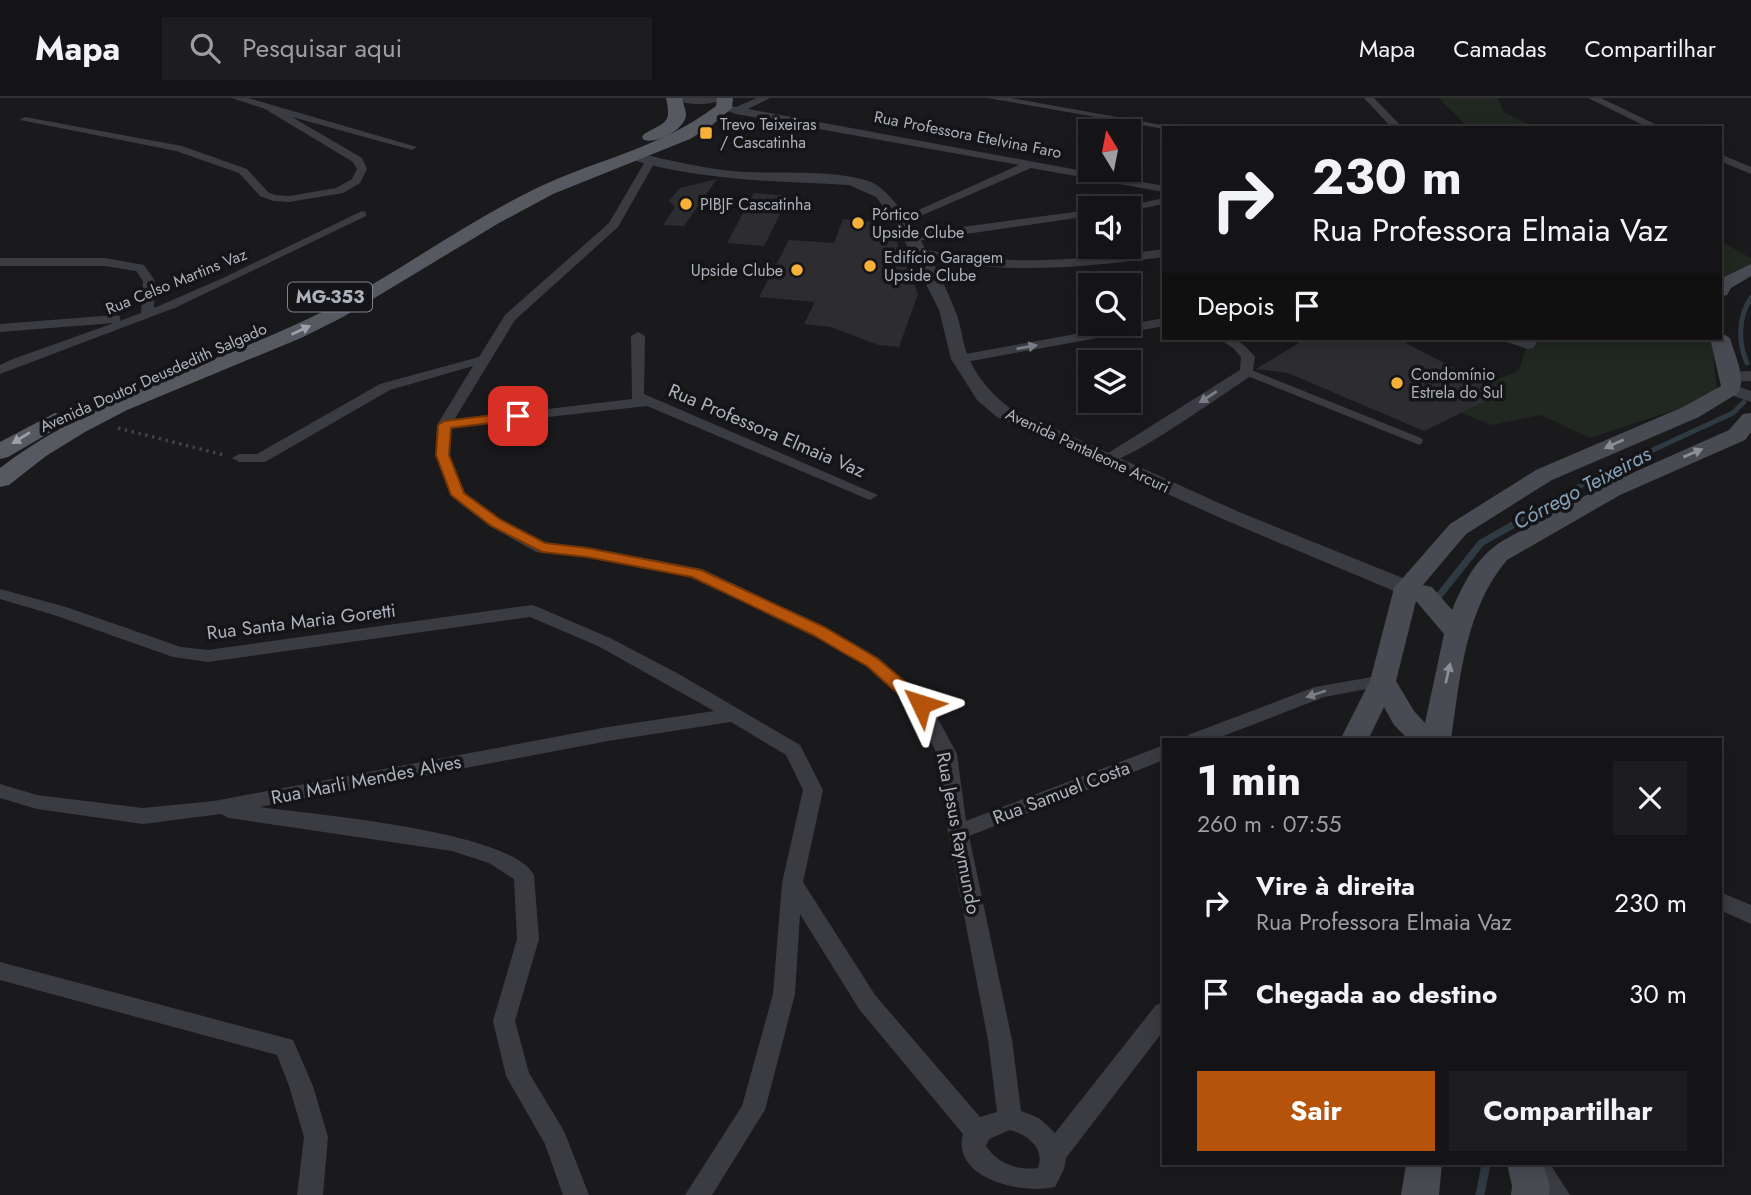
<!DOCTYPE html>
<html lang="pt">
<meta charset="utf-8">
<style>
body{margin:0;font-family:Jost,sans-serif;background:#1d1d1f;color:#f1f3f6;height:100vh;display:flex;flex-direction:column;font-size:26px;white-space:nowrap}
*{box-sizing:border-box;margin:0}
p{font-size:23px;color:#9d9ea1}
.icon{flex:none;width:38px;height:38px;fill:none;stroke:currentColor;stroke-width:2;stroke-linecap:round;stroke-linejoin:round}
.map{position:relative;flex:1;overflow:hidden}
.side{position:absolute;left:1162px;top:640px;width:560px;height:427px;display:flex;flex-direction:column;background:#141416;border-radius:0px;box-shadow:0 4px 18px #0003,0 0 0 2px #333335}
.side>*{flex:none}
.top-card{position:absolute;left:1162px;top:28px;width:560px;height:214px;border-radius:0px;box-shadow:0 4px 18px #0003,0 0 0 2px #333335;background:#141416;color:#f1f3f6;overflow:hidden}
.needle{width:46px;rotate:350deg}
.buttons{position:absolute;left:1078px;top:21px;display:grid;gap:14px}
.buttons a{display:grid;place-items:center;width:63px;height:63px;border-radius:0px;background:#141416;box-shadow:0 4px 18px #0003,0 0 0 2px #333335;font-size:35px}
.pin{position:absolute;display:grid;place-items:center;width:60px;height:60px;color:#fff;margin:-30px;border-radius:14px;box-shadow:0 4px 10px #0006}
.me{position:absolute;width:77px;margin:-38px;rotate:311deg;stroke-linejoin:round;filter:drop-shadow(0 0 5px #0008)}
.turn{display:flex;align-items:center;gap:24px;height:147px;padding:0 35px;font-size:32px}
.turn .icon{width:91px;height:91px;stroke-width:2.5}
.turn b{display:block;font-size:49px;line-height:60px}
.then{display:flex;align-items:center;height:66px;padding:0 35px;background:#0003;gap:14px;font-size:26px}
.round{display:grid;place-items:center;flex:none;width:74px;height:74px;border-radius:0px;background:#1d1d1f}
.overview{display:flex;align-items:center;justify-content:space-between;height:119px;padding:0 35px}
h1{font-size:42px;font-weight:700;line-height:52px}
.primary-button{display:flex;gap:14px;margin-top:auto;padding:14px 35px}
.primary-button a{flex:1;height:80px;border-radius:0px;background:#b45309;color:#fff;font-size:28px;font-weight:700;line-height:80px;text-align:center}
.primary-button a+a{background:#1d1d1f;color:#f1f3f6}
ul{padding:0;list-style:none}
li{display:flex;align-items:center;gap:21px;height:91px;padding:0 35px}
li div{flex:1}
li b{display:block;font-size:26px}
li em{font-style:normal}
header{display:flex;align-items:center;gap:42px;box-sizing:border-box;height:98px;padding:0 35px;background:#141416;border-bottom:2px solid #333335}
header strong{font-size:33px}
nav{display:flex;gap:38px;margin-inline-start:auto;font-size:24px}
.search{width:490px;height:63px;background:#1d1d1f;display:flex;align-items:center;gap:18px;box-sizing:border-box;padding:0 24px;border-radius:0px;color:#9d9ea1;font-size:26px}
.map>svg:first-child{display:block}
.green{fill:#202821}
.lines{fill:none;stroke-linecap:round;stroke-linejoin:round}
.stream-far2{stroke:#2f3a42;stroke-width:5}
.stream-far1{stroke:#2f3a42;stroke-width:7}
.stream{stroke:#2f3a42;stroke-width:9}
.building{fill:#2d2d31}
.path{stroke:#414349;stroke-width:3.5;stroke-dasharray:2.5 4.5;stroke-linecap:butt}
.service{stroke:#3b3c42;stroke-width:7}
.minor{fill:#3b3c42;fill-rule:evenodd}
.tertiary{fill:#3b3c42;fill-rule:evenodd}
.secondary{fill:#494b52;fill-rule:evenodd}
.primary{fill:#575961;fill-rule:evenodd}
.oneway{fill:#9ca0aa}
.oneway2{fill:#7a7d85}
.oneway3{fill:#8a8e97}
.route{fill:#b45309;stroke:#753606;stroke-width:2}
.poi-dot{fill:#f7b138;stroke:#151518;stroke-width:2.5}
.labels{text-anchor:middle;stroke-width:7;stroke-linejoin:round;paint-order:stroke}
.far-poi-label{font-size:16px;fill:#adb2bc;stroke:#151518;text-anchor:start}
.far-street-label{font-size:16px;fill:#adb2bc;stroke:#151518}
.shield{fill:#151518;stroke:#7f838b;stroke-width:2}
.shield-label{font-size:18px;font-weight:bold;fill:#adb2bc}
.street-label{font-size:19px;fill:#adb2bc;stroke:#151518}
.water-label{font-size:21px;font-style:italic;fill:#84a1b7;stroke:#151518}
</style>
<header>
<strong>Mapa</strong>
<div class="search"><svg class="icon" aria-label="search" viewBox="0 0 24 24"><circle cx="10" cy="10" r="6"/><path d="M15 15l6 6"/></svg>Pesquisar aqui</div>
<nav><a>Mapa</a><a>Camadas</a><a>Compartilhar</a></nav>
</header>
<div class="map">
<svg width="1751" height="1097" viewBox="0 0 1751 1097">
<rect width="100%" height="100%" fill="#1a1a1d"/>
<g class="green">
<path d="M1439,0h58l7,14 31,16h-66z"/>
<path d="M1720,143l31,17v14l-31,19z"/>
<path d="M1312,240h65l93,54 49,-22 10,-32h183l5,58 -127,42 -49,-23 -50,10 -196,-80z"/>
</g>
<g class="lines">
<g class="stream-far2">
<path d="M1747,265c-9,-20 -9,-46 4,-65"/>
<path d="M1522,421l81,-46 130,-60 11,-11"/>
</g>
<path class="stream-far1" d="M1438,499l43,-54 44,-25"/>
<path class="stream" d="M1480,1097l6,-31"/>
</g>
<g class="building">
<path d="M717,81l-33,47 -21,-1 12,-18 -6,-6 11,-13z"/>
<path d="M754,95l35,3 -25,50 -37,-3z"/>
<path d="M843,121l31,3 -5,13 26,3 23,56 -19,53 -21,-2 -47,-18 -27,-3 11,-22 -56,-5 30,-57 45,3z"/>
<path d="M1307,240h89l106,55 -78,38 -136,-58 -32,-4z"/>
</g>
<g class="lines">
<path class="path" d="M118,330l106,27"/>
<path class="service" d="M1247,274l172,69"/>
<g class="minor">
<path d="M232,0h16l169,49 -5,3 -120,-33 70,41 5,11 -7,14 -17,10 -54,9 -16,-1 -13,-5 -21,-23 -63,-22 -156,-31 5,-3 157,29 65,23 21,23 7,3 14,1 47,-8 16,-9 5,-10 -4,-7 -88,-53z"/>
<path d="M757,0h13l-22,11 416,77v6l-133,-24 -129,56 -4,-1v-4l121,-54 -283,-51 -17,-6 5,-3 12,2z"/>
<path d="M988,0h23l168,30 -15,1z"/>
<path d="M1364,0h10l29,30h-11z"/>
<path d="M1588,0h13l62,30h-14z"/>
<path d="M1720,56l31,13v7l-31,-13z"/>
<path d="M646,62l9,2 -37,65 -103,93 -61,100 178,-21 -1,-63 7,-4 7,4 -1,58 234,101 -8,5 -5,-2 -218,-92 -196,22 -1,27 15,38 37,27 44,23 41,4 115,22 123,58 54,31 51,46 27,50 9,67 198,-76v15l-195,76 43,204 9,71 18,7 16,15 101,-128 8,-3v28l-98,128 -2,11 -9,18c-34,8 -104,-9 -92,-53l-104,-125 -59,-95 -5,80 -30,116 -53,85h-27l57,-89 31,-112 9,-111 21,-93 -17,-35 -55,-33 -123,19 -349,66c52,7 253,24 275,68l5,64 -24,82 14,52 35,58 25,64h-26l-18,-51 -39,-68 -13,-55 24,-82 -3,-60 -25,-16 -37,-12 -223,-33 -8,-4 -78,10 -106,-15 -37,-11v-14l37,11 106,13 71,-7 394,-74 106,-16 -116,-65 -68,-29 -322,45 -35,-5 -119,-42 -54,-16v-10l66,18 115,40 27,3 324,-45 6,2 72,31 67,35 123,72 23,45 -20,92 72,113 105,122 17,-5 -9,-72 -40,-208 -11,-78 -23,-46 -47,-42 -54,-31 -121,-58 -105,-20 -51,-5 -46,-26 -37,-28 -17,-43 1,-30 36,-59 -83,24 -125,72h-26l-7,-4 7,-4h18l123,-70 99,-27 26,-42 104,-92zM1010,1032c18,5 35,18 28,38 -20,3 -41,-5 -52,-22l3,-7z"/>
<path d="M1164,100v6l-35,7v-3h-11z"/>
<path d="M1090,112v6l-180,26 -6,-4 6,-4z"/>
<path d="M362,113l4,1v4l-189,91 -177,67v-9l13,-6 101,-36 -114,9v-8l115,-9 5,1v5l21,-8 2,-32 -7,-10 -31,-5h-105v-8h105l39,7 11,16 -1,27 69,-30z"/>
<path d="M918,150c86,20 160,12 246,1v8c-88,11 -163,19 -250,-2l-2,-3z"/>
<path d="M1164,220v8l-204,37 -7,-4 7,-4z"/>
<path d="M1218,240c19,0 25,4 37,19l-3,18c-23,15 -131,93 -150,88l-2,-3 2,-3 138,-87 1,-13 -8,-9z"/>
<path d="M1493,240l32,2 2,-2h13l-7,10 -5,1z"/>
<path d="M1383,577l6,2 3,4 -3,4 -65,12 -111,43h-27l2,-5 127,-48z"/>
<path d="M1720,794l31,13v19l-31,-14z"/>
<path d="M0,864l293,78 20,46 15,51 -5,58h-26l7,-58 -15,-51 -12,-31 -277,-75z"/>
<path d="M1524,1066h26l20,31h-28z"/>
</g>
<g class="tertiary">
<path d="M673,0h52c-11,8 -41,8 -52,0z"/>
<path d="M634,54c37,9 72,17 110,20 39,2 91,-3 127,10 30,12 72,97 84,128 7,16 7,35 15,51 10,20 23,34 41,48l228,103 176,71 3,5 -3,5h-16l-174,-73 -228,-103 -20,-17 -26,-41 -12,-49 -44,-88 -19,-25 -27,-12c-74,-4 -148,-4 -220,-26v-6z"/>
<path d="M1751,273v10l-20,1 -9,-5 9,-5z"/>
<path d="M1731,286l20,7v11l-26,-9 -3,-4z"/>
</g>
<g class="secondary">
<path d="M1751,166v12l-20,12 -4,7 -7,2v-18z"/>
<path d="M1720,234l10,6c4,15 17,41 8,55l-39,24 -147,63 -86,54 -43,51 9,2 20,23c12,-28 25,-54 52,-70l99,-54 126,-56 14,-16 8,-1v19l-6,8 -125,55 -113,65c-42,49 -47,119 -56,180h-42l-15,-15 -10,-18 -16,33h-28l30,-59 24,-93 56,-64 86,-54 147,-63 38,-21 -11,-48h10zM1416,503l28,33 -19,89 -11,-12 -18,-30z"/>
<path d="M1406,1066h36l-3,31h-38z"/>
<path d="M1507,1066h36l7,22 -1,9h-38l1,-9z"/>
</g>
<g class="primary">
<path d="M666,0h16c1,5 4,12 4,17 -1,15 -30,29 -42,25l-2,-3 2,-3c21,-12 28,-10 22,-36z"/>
<path d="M717,0h16l-1,10 -21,18 -21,13 -137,55 -54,29 -156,94 -42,21 -174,72 -42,22 -39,24 -37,29 -9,2v-19c98,-75 219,-104 328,-159 72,-37 137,-87 211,-122 59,-28 124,-40 177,-81z"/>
<path d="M55,315l8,2 3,5 -3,5 -55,32 -8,2v-17z"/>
</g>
</g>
<defs><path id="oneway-solid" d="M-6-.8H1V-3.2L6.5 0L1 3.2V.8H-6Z" transform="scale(1.75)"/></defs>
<g class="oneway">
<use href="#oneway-solid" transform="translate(301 232) rotate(-25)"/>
<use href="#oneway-solid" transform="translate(21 340) rotate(148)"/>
</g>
<g class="oneway2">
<use href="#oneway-solid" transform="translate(1027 249) rotate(-10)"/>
<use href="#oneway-solid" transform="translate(1208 299) rotate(147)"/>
<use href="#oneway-solid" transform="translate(1316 596) rotate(162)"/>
</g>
<g class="oneway3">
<use href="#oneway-solid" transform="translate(1614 346) rotate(156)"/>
<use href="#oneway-solid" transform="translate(1693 355) rotate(-23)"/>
<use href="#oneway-solid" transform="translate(1448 575) rotate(-77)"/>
</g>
<path class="route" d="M518,314l4,2v5l-71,9 -2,27 15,38 37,27 44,23 42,5 114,22 123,57 36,21 18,11 49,41 2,4 -2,5h-12l-48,-43 -18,-10 -36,-21 -121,-58 -105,-20 -45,-5 -51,-26 -40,-31 -15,-40 2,-30 6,-4z"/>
<g class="poi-dot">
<rect x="699" y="28" width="14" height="14" rx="3.5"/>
<circle cx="686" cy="106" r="7"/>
<circle cx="858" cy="125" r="7"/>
<circle cx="870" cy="168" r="7"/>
<circle cx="797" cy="172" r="7"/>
<circle cx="1397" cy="285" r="7"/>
</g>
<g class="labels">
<g class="far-poi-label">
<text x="720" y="32">Trevo Teixeiras<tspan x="720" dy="18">/ Cascatinha</tspan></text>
<text x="700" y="112">PIBJF Cascatinha</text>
<text x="872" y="122">Pórtico<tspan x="872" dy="18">Upside Clube</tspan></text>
<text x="884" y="165">Edifício Garagem<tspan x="884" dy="18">Upside Clube</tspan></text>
<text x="783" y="178" text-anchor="end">Upside Clube</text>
<text x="1411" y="282">Condomínio<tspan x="1411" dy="18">Estrela do Sul</tspan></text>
</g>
<g class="far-street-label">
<text transform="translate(968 36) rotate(11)" y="6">Rua Professora Etelvina Faro</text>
<text transform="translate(176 183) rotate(-22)" y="6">Rua Celso Martins Vaz</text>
<text transform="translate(153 279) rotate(-24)" y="6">Avenida Doutor Deusdedith Salgado</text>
<text transform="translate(1088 352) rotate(25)" y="6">Avenida Pantaleone Arcuri</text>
</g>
<rect class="shield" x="288" y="184.5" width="84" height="29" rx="5"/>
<g class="shield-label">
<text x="330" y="205">MG-353</text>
</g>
<g class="street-label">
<text transform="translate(767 332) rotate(23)" y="7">Rua Professora Elmaia Vaz</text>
<text transform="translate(301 523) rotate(-7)" y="7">Rua Santa Maria Goretti</text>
<text transform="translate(366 681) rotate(-11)" y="7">Rua Marli Mendes Alves</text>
<text transform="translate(1061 694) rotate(-21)" y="7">Rua Samuel Costa</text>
<text transform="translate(959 735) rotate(79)" y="7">Rua Jesus Raymundo</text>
</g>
<g class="water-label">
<text transform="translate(1582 390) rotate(-28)" y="7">Córrego Teixeiras</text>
</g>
</g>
</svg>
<div class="buttons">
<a><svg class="needle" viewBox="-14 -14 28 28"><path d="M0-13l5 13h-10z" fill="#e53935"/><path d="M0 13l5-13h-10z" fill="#9d9ea1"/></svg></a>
<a><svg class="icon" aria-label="sound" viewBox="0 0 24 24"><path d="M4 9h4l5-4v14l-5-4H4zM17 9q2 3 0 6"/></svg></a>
<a><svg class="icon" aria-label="search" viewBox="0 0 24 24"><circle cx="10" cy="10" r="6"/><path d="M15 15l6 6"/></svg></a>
<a><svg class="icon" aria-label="layers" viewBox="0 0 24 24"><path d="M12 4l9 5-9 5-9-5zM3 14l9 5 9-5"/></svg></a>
</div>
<div class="pin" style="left:518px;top:318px;background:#d93025"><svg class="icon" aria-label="arrive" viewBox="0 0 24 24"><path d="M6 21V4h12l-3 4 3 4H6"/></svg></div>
<svg class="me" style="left:921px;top:606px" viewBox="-20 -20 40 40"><path d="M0-17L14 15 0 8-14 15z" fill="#b45309" stroke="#fff" stroke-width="4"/></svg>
<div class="top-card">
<div class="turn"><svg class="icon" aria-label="right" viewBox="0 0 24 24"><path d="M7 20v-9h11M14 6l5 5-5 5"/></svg><div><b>230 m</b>Rua Professora Elmaia Vaz</div></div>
<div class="then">Depois<svg class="icon" aria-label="arrive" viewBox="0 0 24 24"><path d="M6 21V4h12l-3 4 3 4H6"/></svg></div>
</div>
<section class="side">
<div class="overview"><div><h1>1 min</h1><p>260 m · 07:55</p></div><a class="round"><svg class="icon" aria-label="close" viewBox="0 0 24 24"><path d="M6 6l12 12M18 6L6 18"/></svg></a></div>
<ul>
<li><svg class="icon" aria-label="right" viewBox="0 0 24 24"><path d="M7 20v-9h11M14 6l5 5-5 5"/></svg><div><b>Vire à direita</b><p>Rua Professora Elmaia Vaz</p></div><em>230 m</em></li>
<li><svg class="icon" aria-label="arrive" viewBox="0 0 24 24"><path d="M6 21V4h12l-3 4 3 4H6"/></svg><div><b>Chegada ao destino</b></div><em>30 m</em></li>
</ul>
<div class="primary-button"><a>Sair</a><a>Compartilhar</a></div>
</section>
</div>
